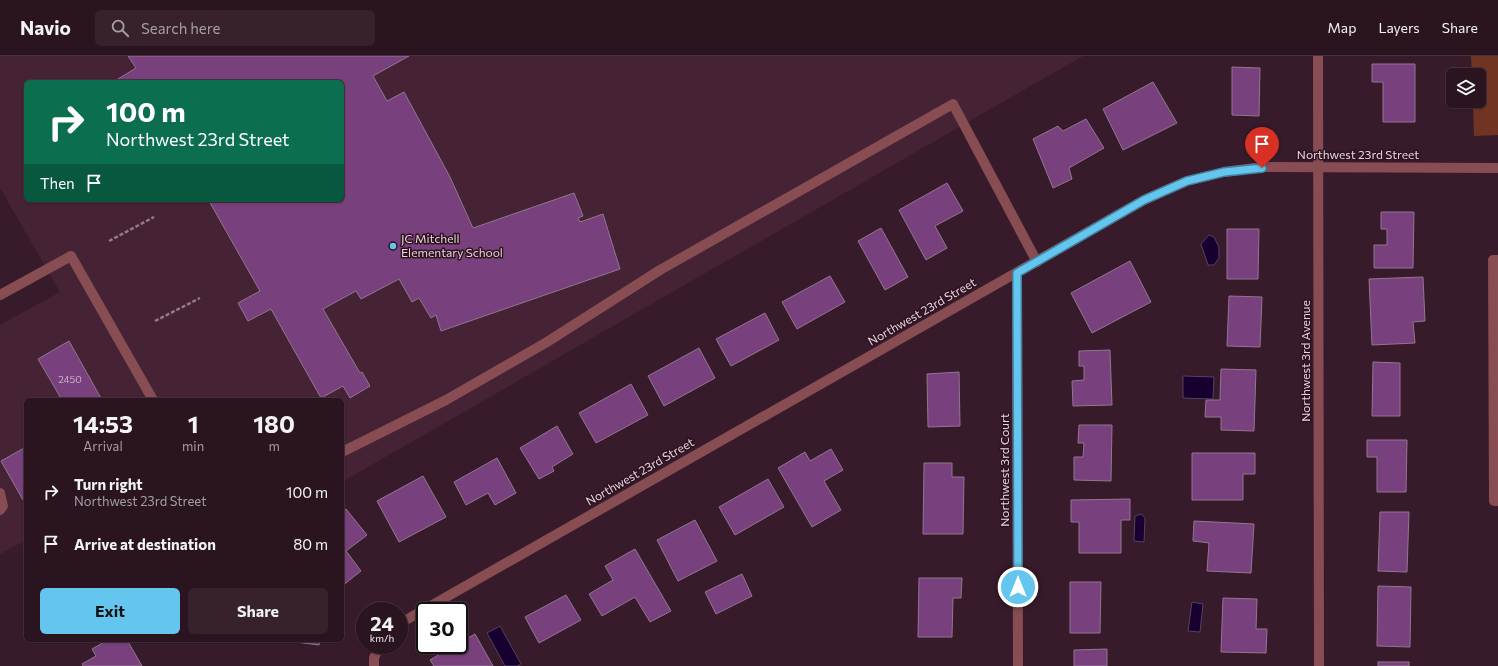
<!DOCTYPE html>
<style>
body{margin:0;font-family:Commissioner,sans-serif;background:#36212d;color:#f1f3f6;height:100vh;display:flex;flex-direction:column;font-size:15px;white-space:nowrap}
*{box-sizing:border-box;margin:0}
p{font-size:13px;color:#a59ea5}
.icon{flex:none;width:22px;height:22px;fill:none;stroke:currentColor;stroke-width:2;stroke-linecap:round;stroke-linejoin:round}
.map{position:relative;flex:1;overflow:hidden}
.details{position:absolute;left:24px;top:342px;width:320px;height:244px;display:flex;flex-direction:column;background:#2a1420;border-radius:6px;box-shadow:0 1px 3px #0004,0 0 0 1px #46333e}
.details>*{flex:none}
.hud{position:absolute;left:24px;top:24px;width:320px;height:122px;border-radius:6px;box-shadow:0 1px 3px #0004,0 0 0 1px #46333e;background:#0b6e4f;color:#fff;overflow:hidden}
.fabs{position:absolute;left:1446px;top:12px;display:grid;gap:8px}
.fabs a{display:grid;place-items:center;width:40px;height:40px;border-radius:6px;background:#2a1420;box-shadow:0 1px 3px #0004,0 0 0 1px #46333e;font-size:20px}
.speed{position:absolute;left:356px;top:546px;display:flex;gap:8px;font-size:20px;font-weight:700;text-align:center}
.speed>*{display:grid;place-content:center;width:52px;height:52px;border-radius:50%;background:#2a1420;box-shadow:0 1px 3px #0004,0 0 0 1px #46333e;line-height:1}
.speed small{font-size:10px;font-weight:400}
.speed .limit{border:2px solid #111;border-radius:6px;background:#fff;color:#111}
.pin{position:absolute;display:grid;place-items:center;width:34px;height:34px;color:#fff;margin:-41px -17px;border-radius:50% 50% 50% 0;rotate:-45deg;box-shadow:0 0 4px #0007}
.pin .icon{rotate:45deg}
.me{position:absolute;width:44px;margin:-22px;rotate:0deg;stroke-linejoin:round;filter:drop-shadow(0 0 3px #0008)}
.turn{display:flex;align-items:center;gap:14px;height:84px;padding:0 16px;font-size:18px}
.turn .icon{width:52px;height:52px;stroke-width:2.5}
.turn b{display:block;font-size:28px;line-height:34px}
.then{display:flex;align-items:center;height:38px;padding:0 16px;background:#0003;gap:8px;font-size:15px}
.eta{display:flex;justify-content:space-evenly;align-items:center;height:68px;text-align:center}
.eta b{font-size:24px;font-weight:700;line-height:28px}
.cta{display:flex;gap:8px;margin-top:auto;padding:8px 16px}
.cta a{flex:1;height:46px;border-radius:6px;background:#64c5ee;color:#111;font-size:16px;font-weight:700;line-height:46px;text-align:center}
.cta a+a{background:#36212d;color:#f1f3f6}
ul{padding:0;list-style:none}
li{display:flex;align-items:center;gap:12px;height:52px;padding:0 16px}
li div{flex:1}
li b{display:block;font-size:15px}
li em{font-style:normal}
header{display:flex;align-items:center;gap:24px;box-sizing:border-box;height:56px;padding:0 20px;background:#2a1420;border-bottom:1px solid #46333e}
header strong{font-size:19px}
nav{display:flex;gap:22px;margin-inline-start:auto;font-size:14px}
.search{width:280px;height:36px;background:#36212d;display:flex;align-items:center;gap:10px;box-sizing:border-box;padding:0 14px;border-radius:6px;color:#a59ea5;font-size:15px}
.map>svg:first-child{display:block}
.built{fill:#452234;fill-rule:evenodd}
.green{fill:#713422}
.water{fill:#170030;stroke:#564064}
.building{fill:#78407c;stroke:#907791}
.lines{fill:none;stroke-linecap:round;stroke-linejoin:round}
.path{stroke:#927a86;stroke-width:2.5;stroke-dasharray:4 2;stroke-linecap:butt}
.lane{stroke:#874d53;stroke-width:10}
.street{stroke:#874d53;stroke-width:10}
.route-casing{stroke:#41809b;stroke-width:10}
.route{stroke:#64c5ee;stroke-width:7}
.poi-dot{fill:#64c5ee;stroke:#2d1220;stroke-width:1.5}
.labels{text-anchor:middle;stroke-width:3;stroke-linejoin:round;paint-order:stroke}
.number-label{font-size:10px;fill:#cdb0c6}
.street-label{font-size:12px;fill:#e9d5de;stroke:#2d1220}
.poi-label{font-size:12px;fill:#e9d5de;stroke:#2d1220;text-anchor:start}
</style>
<header>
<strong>Navio</strong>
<div class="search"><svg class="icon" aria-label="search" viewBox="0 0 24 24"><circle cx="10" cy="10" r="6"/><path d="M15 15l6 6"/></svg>Search here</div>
<nav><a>Map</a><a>Layers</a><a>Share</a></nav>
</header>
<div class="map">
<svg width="1498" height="610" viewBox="0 0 1498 610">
<rect width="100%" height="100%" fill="#381b2a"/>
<path class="built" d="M0,0h1083l-741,426v-82h-316v140l-26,14v-229l60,-33 -60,-104zM26,26h316v118h-316z"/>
<path class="green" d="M1471,0h27v79l-24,1 -1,-35h6v-26h-7z"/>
<g class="water">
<path d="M1209,179l5,2 5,10v11l-5,7h-6l-7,-21z"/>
<path d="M1183,320l31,1 -1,22 -30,-1z"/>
<path d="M1141,458l4,4 -1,24 -10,-1 1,-25z"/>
<path d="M1192,546l11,2 -3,28 -12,-1z"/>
<path d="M500,570l21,38 -4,2h-12l-18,-33z"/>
</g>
<g class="building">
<path d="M128,0h281l-36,20 14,25 17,-9 46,85 23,51 101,-35 9,23 -5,2 2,4 23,-8 17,55 -179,62 -5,-16 -5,3 -12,-20 -7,4 -13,-23 -38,20 -5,-8 -33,18 37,64 2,-1 8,14 -20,12 -7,-12 -22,12 -50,-89 -23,12 -10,-18 22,-12 -51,-90 2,-1h131v-118h-229l23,-14z"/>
<path d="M1372,8h43v58h-32v-40h-11z"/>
<path d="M1232,11l28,1 -1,48 -27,-1z"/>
<path d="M1153,26l24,41 -54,27 -20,-41z"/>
<path d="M1086,63l18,29 -35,20 3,11 -19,9 -20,-49 25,-13 5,5z"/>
<path d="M947,127l16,28 -28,15 12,22 -21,12 -27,-50z"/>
<path d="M1381,156h33l-1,56h-39v-23h13v-16h-6z"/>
<path d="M881,172l27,49 -23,13 -27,-49z"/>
<path d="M1227,173h32l-1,50h-31z"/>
<path d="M1130,205l21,41 -59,31 -21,-40z"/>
<path d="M830,220l15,26 -48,27 -15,-27z"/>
<path d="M1423,221l2,44 -12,1 2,21 -43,2 -3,-66z"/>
<path d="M1229,240l33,1 -2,50 -33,-1z"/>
<path d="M765,257l14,27 -48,26 -15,-27z"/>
<path d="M69,285l33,59h-40l-24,-41z"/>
<path d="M699,292l16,30 -51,28 -16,-30z"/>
<path d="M1110,294l2,55 -39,1 -1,-25 12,-1v-14h-5v-15z"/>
<path d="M1373,306l27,1v53h-28z"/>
<path d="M1221,313l35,1 -2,61 -33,-1v-13h-16l1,-17h14z"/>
<path d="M959,316l1,54 -32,1 -1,-53z"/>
<path d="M631,328l17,31 -52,28 -17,-30z"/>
<path d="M1079,369h33l-1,56 -37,-1v-23h9l1,-14h-6z"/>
<path d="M557,370l16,28 -21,13 2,4 -15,8 -19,-31z"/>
<path d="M1367,384h40l-1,52h-29v-35h-10z"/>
<path d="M26,391v51l-3,2 -22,-39z"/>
<path d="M831,393l12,21 -19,11 17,29 -29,17 -34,-59 27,-16 5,9z"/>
<path d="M1192,397h63v21h-12v26h-51z"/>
<path d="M497,402l19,35 -21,12 -7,-12 -22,12 -12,-23z"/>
<path d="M924,407h28v14h12l-1,57h-40z"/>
<path d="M423,420l23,41 -47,25 -22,-41z"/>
<path d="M768,423l16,28 -49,28 -16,-28z"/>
<path d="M1130,443v21h-9v33h-42v-31h-8v-22z"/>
<path d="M346,453l21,26 -21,16 15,20 -19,15v-74z"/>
<path d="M1380,456h29l-2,60 -29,-1z"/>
<path d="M695,464l22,41 -39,20 -21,-41z"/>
<path d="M1194,465l60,3 -3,49 -44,-2 2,-28 -16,-2z"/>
<path d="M635,493l36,62 -21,11 -15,-25 -33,19 -13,-22 24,-14 -8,-14z"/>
<path d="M742,518l10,22 -36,18 -11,-22z"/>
<path d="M919,522h43l-1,20h-8l-1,39h-34z"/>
<path d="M1070,526h31l-1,51h-30z"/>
<path d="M1378,530l33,1 -1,60 -33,-1z"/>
<path d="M566,539l15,25 -42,23 -14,-26z"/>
<path d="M1223,542l34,1 -1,30h11l-1,24 -45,-1z"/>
<path d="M475,578l18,32h-59l-4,-6 25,-15h4v-2z"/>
<path d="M108,584h19l15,26h-59l-1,-2 14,-8 -4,-7z"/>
<path d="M279,584h41l-1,5z"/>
<path d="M1107,593v17h-33v-16z"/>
<rect x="1378" y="606" width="31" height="4"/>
</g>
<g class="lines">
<g class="path">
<path d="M109,185l45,-24"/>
<path d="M155,265l45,-23"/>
</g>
<g class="lane">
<path d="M1498,204h-5l1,241h4"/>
<path d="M0,239l71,-39 82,144"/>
<path d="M342,396l104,-52 101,-58 113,-72 293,-166 84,158"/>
<path d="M0,437l3,13 -3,4"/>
</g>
<g class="street">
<path d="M1318,0l1,610"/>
<path d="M1017,217l1,393"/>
<path d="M399,568l745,-424 43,-19 37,-9 38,-5 236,1"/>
<path d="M374,610v-8l6,-13"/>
</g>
</g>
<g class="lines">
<defs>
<path id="route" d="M1018,531l-1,-314 127,-73 43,-19 37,-9 38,-4"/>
</defs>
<use href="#route" class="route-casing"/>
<use href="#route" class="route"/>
</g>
<circle class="poi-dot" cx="393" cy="190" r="4"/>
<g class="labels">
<g class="number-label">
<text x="70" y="327">2450</text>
</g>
<g class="street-label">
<text x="1358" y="103">Northwest 23rd Street</text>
<text transform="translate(922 256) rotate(-30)" y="4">Northwest 23rd Street</text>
<text transform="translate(1306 305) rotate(-90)" y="4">Northwest 3rd Avenue</text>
<text transform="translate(1005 414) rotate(-90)" y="4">Northwest 3rd Court</text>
<text transform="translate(640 416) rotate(-30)" y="4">Northwest 23rd Street</text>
</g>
<g class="poi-label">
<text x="401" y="187">JC Mitchell<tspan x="401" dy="14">Elementary School</tspan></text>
</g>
</g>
</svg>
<div class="fabs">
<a><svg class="icon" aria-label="layers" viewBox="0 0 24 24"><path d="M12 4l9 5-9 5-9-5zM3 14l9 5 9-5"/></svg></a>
</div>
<div class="speed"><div>24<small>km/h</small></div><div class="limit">30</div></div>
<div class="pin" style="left:1262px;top:112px;background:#d93025"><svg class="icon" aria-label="arrive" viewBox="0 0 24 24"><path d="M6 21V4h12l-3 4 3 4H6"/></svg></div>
<svg class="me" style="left:1018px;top:531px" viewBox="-20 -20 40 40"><circle r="17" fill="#64c5ee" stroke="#fff" stroke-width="3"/><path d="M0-11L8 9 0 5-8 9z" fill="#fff"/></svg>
<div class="hud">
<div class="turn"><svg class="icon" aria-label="right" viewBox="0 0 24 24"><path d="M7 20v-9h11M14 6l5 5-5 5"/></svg><div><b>100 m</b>Northwest 23rd Street</div></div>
<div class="then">Then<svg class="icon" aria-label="arrive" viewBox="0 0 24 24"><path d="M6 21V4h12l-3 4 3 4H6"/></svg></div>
</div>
<section class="details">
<div class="eta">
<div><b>14:53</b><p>Arrival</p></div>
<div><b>1</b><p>min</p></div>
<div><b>180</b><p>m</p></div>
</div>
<ul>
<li><svg class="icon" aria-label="right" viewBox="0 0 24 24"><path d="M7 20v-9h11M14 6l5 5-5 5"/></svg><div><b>Turn right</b><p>Northwest 23rd Street</p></div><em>100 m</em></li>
<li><svg class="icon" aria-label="arrive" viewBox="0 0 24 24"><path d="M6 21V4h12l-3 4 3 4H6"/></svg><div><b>Arrive at destination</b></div><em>80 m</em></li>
</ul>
<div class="cta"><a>Exit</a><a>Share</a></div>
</section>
</div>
